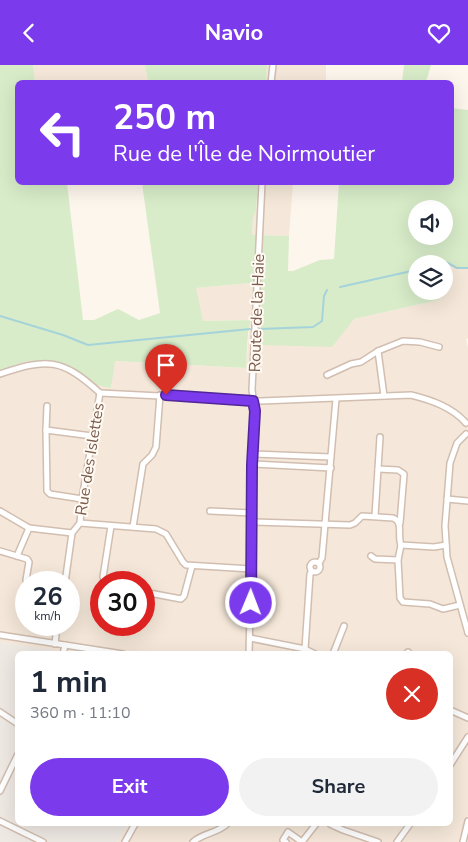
<!DOCTYPE html>
<meta charset="utf-8">
<style>
body{margin:0;font-family:"Nunito Sans",sans-serif;background:#f2f2f3;color:#1f2937;height:100vh;display:flex;flex-direction:column;font-size:19px;white-space:nowrap}
*{box-sizing:border-box;margin:0}
p{font-size:16px;color:#747a83}
.icon{flex:none;width:28px;height:28px;fill:none;stroke:currentColor;stroke-width:2;stroke-linecap:round;stroke-linejoin:round}
.map{position:relative;flex:1;overflow:hidden}
.side{position:absolute;left:15px;top:586px;width:438px;height:175px;display:flex;flex-direction:column;background:#fff;border-radius:8px;box-shadow:0 5px 20px #0002}
.side>*{flex:none}
.top-card{position:absolute;left:15px;top:15px;width:439px;height:105px;border-radius:8px;box-shadow:0 5px 20px #0002;background:#7c3aed;color:#fff;overflow:hidden}
.buttons{position:absolute;left:408px;top:135px;display:grid;gap:10px}
.buttons a{display:grid;place-items:center;width:45px;height:45px;border-radius:50%;background:#fff;box-shadow:0 5px 20px #0002;font-size:25px}
.speed{position:absolute;left:15px;top:506px;display:flex;gap:10px;font-size:25px;font-weight:700;text-align:center}
.speed>*{display:grid;place-content:center;width:65px;height:65px;border-radius:50%;background:#fff;box-shadow:0 5px 20px #0002;line-height:1}
.speed small{font-size:12px;font-weight:400}
.speed .limit{border:8px solid #d22;background:#fff;color:#111}
.pin{position:absolute;display:grid;place-items:center;width:42px;height:42px;color:#fff;margin:-51px -21px;border-radius:50% 50% 50% 0;rotate:-45deg;box-shadow:0 0 5px #0007}
.pin .icon{rotate:45deg}
.me{position:absolute;width:55px;margin:-28px;rotate:1deg;stroke-linejoin:round;filter:drop-shadow(0 0 4px #0008)}
.turn{display:flex;align-items:center;gap:18px;height:105px;padding:0 15px;font-size:22px}
.turn .icon{width:65px;height:65px;stroke-width:2.5}
.turn b{display:block;font-size:35px;line-height:42px}
.round{display:grid;place-items:center;flex:none;width:52px;height:52px;border-radius:26px;background:#f2f2f3}
.head{display:flex;align-items:center;justify-content:space-between;height:85px;padding:0 15px}
h1{font-size:30px;font-weight:700;line-height:38px}
.action{display:flex;gap:10px;margin-top:auto;padding:10px 15px}
.action a{flex:1;height:58px;border-radius:30px;background:#7c3aed;color:#fff;font-size:20px;font-weight:700;line-height:58px;text-align:center}
.action a+a{background:#f2f2f3;color:#1f2937}
header{display:flex;justify-content:space-between;align-items:center;height:65px;padding:0 15px;background:#7c3aed;color:#fff;font-size:22px;font-weight:700}
.map>svg:first-child{display:block}
.residential{fill:#f5e8da;fill-rule:evenodd}
.industrial{fill:#efe9e4}
.green{fill:#d8ecc9;fill-rule:evenodd}
.lines{fill:none;stroke-linecap:round;stroke-linejoin:round}
.stream{stroke:#a5d3da;stroke-width:2}
.street-casing{stroke:#d1beb0;stroke-width:8}
.street{stroke:#fff;stroke-width:5}
.route-casing{stroke:#51269a;stroke-width:12}
.route{stroke:#7c3aed;stroke-width:9}
.labels{text-anchor:middle;stroke-width:4;stroke-linejoin:round;paint-order:stroke}
.street-label{font-size:16px;fill:#7a5c4d;stroke:#fffaf3}
</style>
<header><svg class="icon" aria-label="back" viewBox="0 0 24 24"><path d="M15 5l-7 7 7 7"/></svg>Navio<svg class="icon" aria-label="heart" viewBox="0 0 24 24"><path d="M12 20l-8-8c-3-5 5-10 8-4 3-6 11-1 8 4z"/></svg></header>
<div class="map">
<svg width="468" height="777" viewBox="0 0 468 777">
<rect width="100%" height="100%" fill="#fdf6ec"/>
<g class="residential">
<path d="M33,0h112l3,17h-113z"/>
<path d="M267,0h59v17l-60,1z"/>
<path d="M258,118h35l-4,53 -37,-1 1,-18 3,-6z"/>
<path d="M447,197l13,6 8,-1v71l-2,1 2,9v494h-351l12,-18h321v-170h-380l-70,-12v-272l27,-9h19l19,4 46,23 3,-27 132,7 4,-48 -47,1 -8,-33 66,-6v45l93,-8 84,-19 2,-9h4v-15zM26,518h43v42h-43zM101,518h43v42h-43z"/>
</g>
<path class="industrial" d="M0,577l70,11 -52,1v170h111l-12,18h-117z"/>
<g class="green">
<path d="M0,0h33l2,17 -17,1v100h49l16,137h11l24,-11 21,11 21,-7 -18,-130h116l-2,28 -3,6 -1,18 37,1 -1,35h5l27,-11 14,-1 5,-76h112v-75l17,2v157l-8,1 -13,-6 -3,14v-12h-28v27h24l-2,9 -84,19 -22,28 -72,-2 1,-18 -1,-45 -64,6 7,33 48,-1 -3,13 -2,35 -131,-7 -4,27 -14,-3 -31,-20 -20,-4h-19l-27,9zM416,144h28v27h-28z"/>
<path d="M145,0h122l-1,17 -118,1z"/>
<path d="M404,0h27l-5,17h-24z"/>
</g>
<g class="lines">
<g class="stream">
<path d="M446,197l11,6h11"/>
<path d="M340,222l76,-17"/>
<path d="M0,251l63,19 25,10 162,-16"/>
<path d="M259,264l54,-2 9,-6 2,-25 3,-6"/>
</g>
<defs>
<g id="street">
<path d="M271,18l2,-18"/>
<path d="M378,286l6,45"/>
<path d="M0,309c47,-16 62,-16 100,19"/>
<path d="M327,310l24,-11 10,-2 17,-11 25,-10 17,1 19,5"/>
<path d="M100,328l161,8 150,-6c20,5 41,12 55,28"/>
<path d="M46,365l1,-24"/>
<path d="M466,369l-9,9 -7,20 -5,63 2,31 21,76"/>
<path d="M253,389l78,3"/>
<path d="M252,399l79,4"/>
<path d="M378,404l20,1 6,4 -4,49"/>
<path d="M82,434l-32,-5 -3,-3 -1,-61 46,6"/>
<path d="M447,434l21,2"/>
<path d="M0,446l29,17 43,5"/>
<path d="M210,446l42,2"/>
<path d="M375,451l5,-79"/>
<path d="M252,457l98,3 5,-2 7,-7 31,2c11,4 4,17 8,27l33,2 12,-2"/>
<path d="M80,458l76,6 10,5 17,28 3,3 65,4"/>
<path d="M133,462l10,-63 9,-9 4,-8 4,-52"/>
<path d="M401,480l-3,15 2,38 3,4 27,2 13,5 17,-4"/>
<path d="M0,486l27,8 2,3 -3,18 1,3"/>
<path d="M17,491l12,-28"/>
<path d="M371,491l4,3 23,1"/>
<circle cx="315" cy="502" r="5"/>
<path d="M319,498l3,-5 14,-159"/>
<path d="M65,518l7,-50 8,-10 2,-24 18,-106"/>
<path d="M107,518l-4,-6 8,-51"/>
<path d="M144,527l37,7 3,-3 8,-30"/>
<path d="M0,570l123,19"/>
<path d="M250,573l55,11 10,5"/>
<path d="M55,579l2,-19"/>
<path d="M305,584l5,-75 2,-3"/>
<path d="M63,589l2,-9"/>
<path d="M249,589l6,-243 -3,-21 10,-207"/>
<path d="M333,589l11,-28"/>
<path d="M408,589v-2"/>
<path d="M450,645l18,8"/>
<path d="M0,647l18,12"/>
<path d="M450,700l18,-28"/>
<path d="M0,726l18,-37"/>
<path d="M0,756l43,21"/>
<path d="M330,759l13,6 35,12"/>
<path d="M125,777l10,-18"/>
<path d="M193,777c10,-9 25,-9 34,-18"/>
<path d="M286,777l-3,-2 5,-8 14,10"/>
<path d="M302,777l14,-18"/>
<path d="M397,777l13,-18"/>
<path d="M463,777l5,-21"/>
</g>
</defs>
<use href="#street" class="street-casing"/>
<use href="#street" class="street"/>
</g>
<g class="lines">
<defs>
<path id="route" d="M166,330l87,6 2,10 -3,54 -1,138"/>
</defs>
<use href="#route" class="route-casing"/>
<use href="#route" class="route"/>
</g>
<g class="labels">
<g class="street-label">
<text transform="translate(256 248) rotate(-88)" y="6">Route de la Haie</text>
<text transform="translate(89 394) rotate(-81)" y="6">Rue des Islettes</text>
</g>
</g>
</svg>
<div class="buttons">
<a><svg class="icon" aria-label="sound" viewBox="0 0 24 24"><path d="M4 9h4l5-4v14l-5-4H4zM17 9q2 3 0 6"/></svg></a>
<a><svg class="icon" aria-label="layers" viewBox="0 0 24 24"><path d="M12 4l9 5-9 5-9-5zM3 14l9 5 9-5"/></svg></a>
</div>
<div class="speed"><div>26<small>km/h</small></div><div class="limit">30</div></div>
<div class="pin" style="left:166px;top:330px;background:#d93025"><svg class="icon" aria-label="arrive" viewBox="0 0 24 24"><path d="M6 21V4h12l-3 4 3 4H6"/></svg></div>
<svg class="me" style="left:251px;top:538px" viewBox="-20 -20 40 40"><circle r="17" fill="#7c3aed" stroke="#fff" stroke-width="3"/><path d="M0-11L8 9 0 5-8 9z" fill="#fff"/></svg>
<div class="top-card">
<div class="turn"><svg class="icon" aria-label="left" viewBox="0 0 24 24"><path d="M17 20v-9H6M10 6l-5 5 5 5"/></svg><div><b>250 m</b>Rue de l'Île de Noirmoutier</div></div>
</div>
<section class="side">
<div class="head"><div><h1>1 min</h1><p>360 m · 11:10</p></div><a class="round" style="background:#d93025;color:#fff"><svg class="icon" aria-label="close" viewBox="0 0 24 24"><path d="M6 6l12 12M18 6L6 18"/></svg></a></div>
<div class="action"><a>Exit</a><a>Share</a></div>
</section>
</div>
